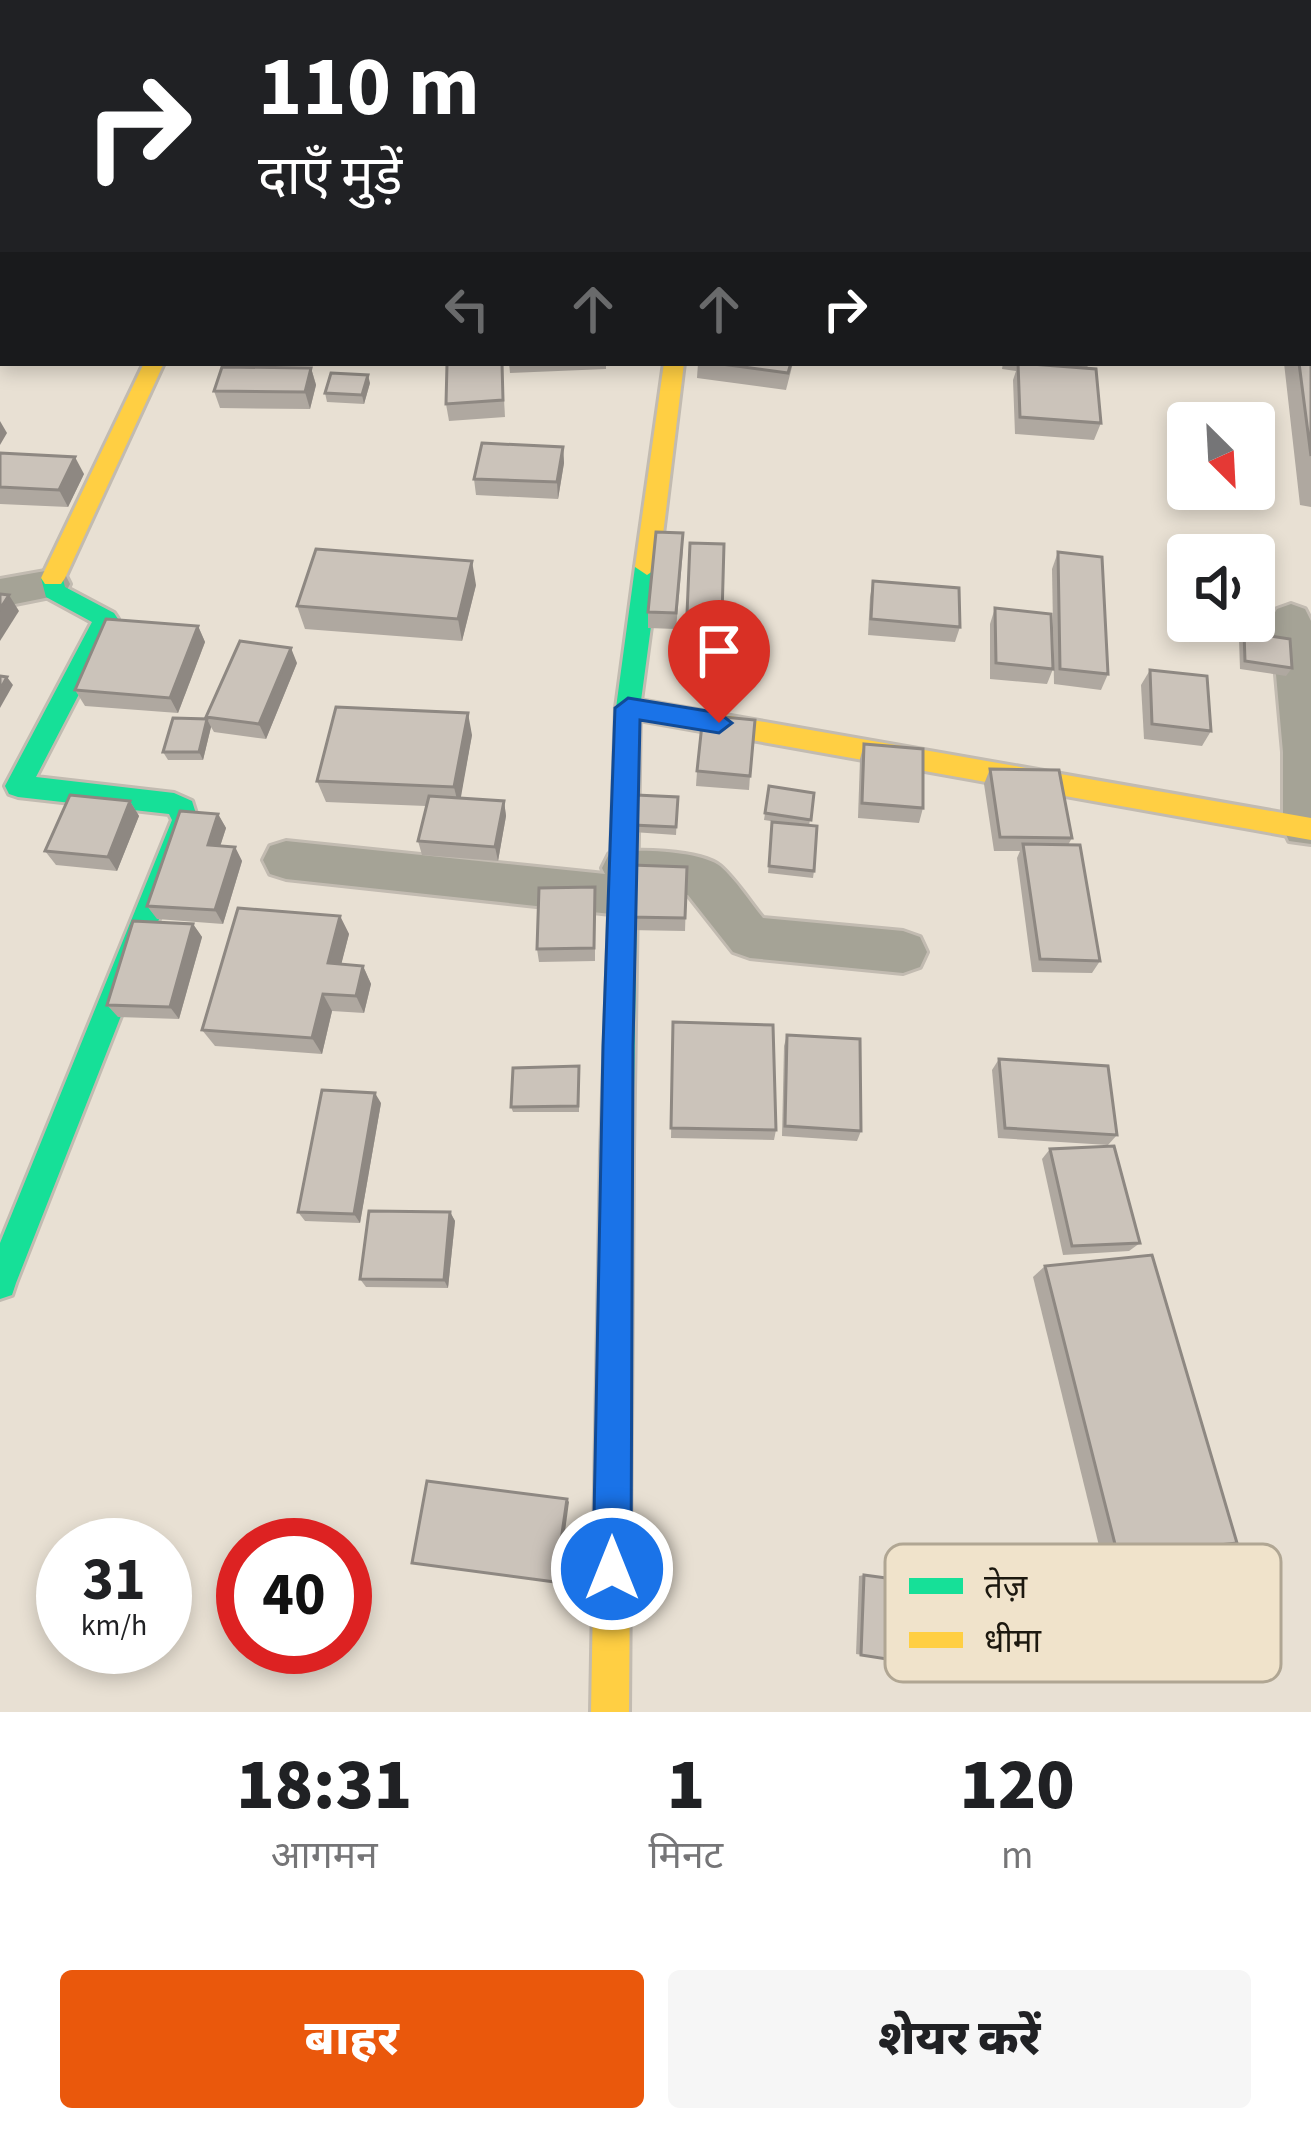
<!DOCTYPE html>
<html lang="hi">
<meta charset="utf-8">
<style>
body{margin:0;font-family:"Source Sans 3","Noto Sans Devanagari",sans-serif;background:#f6f6f6;color:#202124;height:100vh;display:flex;flex-direction:column;font-size:45px;white-space:nowrap}
*{box-sizing:border-box;margin:0}
p{font-size:39px;color:#757577}
.icon{flex:none;width:66px;height:66px;fill:none;stroke:currentColor;stroke-width:2;stroke-linecap:round;stroke-linejoin:round}
.map{position:relative;height:1712px;overflow:hidden}
.side{display:flex;flex-direction:column;background:#fff;flex:1}
.side>*{flex:none}
.banner{position:absolute;left:0px;top:0px;width:1311px;height:366px;box-shadow:0 6px 18px #0003;background:#202124;color:#fff;overflow:hidden}
.needle{width:78px;rotate:156deg}
.tools{position:absolute;left:1167px;top:402px;display:grid;gap:24px}
.tools a{display:grid;place-items:center;width:108px;height:108px;border-radius:12px;background:#fff;box-shadow:0 6px 18px #0003;font-size:60px}
.speed{position:absolute;left:36px;top:1518px;display:flex;gap:24px;font-size:60px;font-weight:700;text-align:center}
.speed>*{display:grid;place-content:center;width:156px;height:156px;border-radius:50%;background:#fff;box-shadow:0 6px 18px #0003;line-height:1}
.speed small{font-size:30px;font-weight:400}
.speed .limit{border:18px solid #d22;background:#fff;color:#111}
.pin{position:absolute;display:grid;place-items:center;width:102px;height:102px;color:#fff;margin:-123px -51px;border-radius:50% 50% 50% 0;rotate:-45deg;box-shadow:0 0 12px #0007}
.pin .icon{rotate:45deg}
.me{position:absolute;width:132px;margin:-66px;rotate:0deg;stroke-linejoin:round;filter:drop-shadow(0 0 9px #0008)}
.turn{display:flex;align-items:center;gap:42px;height:252px;padding:0 60px;font-size:54px}
.turn .icon{width:156px;height:156px;stroke-width:2.5}
.turn b{display:block;font-size:84px;line-height:102px}
.lanes{display:flex;align-items:center;height:114px;padding:0 60px;background:#0003;justify-content:center;gap:60px;direction:ltr}
.lanes .off{opacity:.35}
.eta{display:flex;justify-content:space-evenly;align-items:center;height:204px;text-align:center}
.eta b{font-size:72px;font-weight:800;line-height:84px}
.cta{display:flex;gap:24px;margin-top:auto;padding:24px 60px}
.cta a{flex:1;height:138px;border-radius:12px;background:#ea580c;color:#fff;font-size:48px;font-weight:800;line-height:138px;text-align:center}
.cta a+a{background:#f6f6f6;color:#202124}
.map>svg:first-child{display:block}
.lines{fill:none;stroke-linecap:round;stroke-linejoin:round}
.street-casing{stroke:#c2bbb1;stroke-width:6}
.fast-casing{stroke:#c2bbb1;stroke-width:6}
.slow-casing{stroke:#c2bbb1;stroke-width:6}
.street{fill:#a5a396;fill-rule:evenodd}
.fast{fill:#16e098;fill-rule:evenodd}
.slow{fill:#ffcf43;fill-rule:evenodd}
.wall{fill:#afa8a0}
.shaded-wall{fill:#8e8882}
.building{fill:#cbc3ba;stroke:#8e8882;stroke-width:3}
.route{fill:#1a73e8;stroke:#114b97;stroke-width:3}
.key{fill:#f0e3cb;stroke:#b0a693;stroke-width:3}
.key-label{font-size:33px;fill:#1c180f}
</style>
<div class="map">
<svg width="1311" height="1712" viewBox="0 0 1311 1712">
<rect width="100%" height="100%" fill="#e8e0d3"/>
<g class="lines">
<defs>
<g id="street">
<rect x="283" y="0" width="26" height="3"/>
<path d="M351,0h109l-111,3z"/>
<path d="M609,0h26l1,3h-26z"/>
<path d="M704,0h26l1,3h-26z"/>
<path d="M863,0h26l2,3h-26z"/>
<rect x="1308" y="37" width="3" height="16"/>
<rect x="0" y="138" width="3" height="18"/>
<path d="M51,570l14,4 5,10 -5,10 -65,13v-28z"/>
<path d="M1291,604l14,5 6,12v223l-22,-3 -6,-13v-76l-12,-133 6,-10z"/>
<path d="M286,841l319,33 -3,-6 7,-14c21,-7 93,-3 111,12 16,14 29,35 43,52l140,13 17,6 7,15 -7,15 -17,6 -153,-15 -17,-6 -45,-57 -57,-7 3,6 -7,14 -16,6 -325,-35 -16,-5 -7,-14 7,-14z"/>
</g>
<g id="fast">
<path d="M647,559l12,8 -19,141 -7,444 -5,11 -11,4 -11,-4 -5,-11 15,-444 19,-141z"/>
<path d="M53,570l8,2 4,15 49,26 4,6 -82,158 138,16 18,8 6,19 -182,463 -4,12 -12,4v-56l172,-423 -3,-6 -151,-17 -9,-3 -4,-8 87,-164 -46,-25 -5,-19z"/>
</g>
<g id="slow">
<path d="M144,363h20l-99,215 -4,6h-16l-4,-6z"/>
<path d="M664,363h20l-25,204 -12,8 -12,-8z"/>
<path d="M628,698l683,120v22l-683,-122 -12,-10z"/>
<path d="M617,1137l11,4 5,11 -4,560h-38l10,-560 5,-11z"/>
</g>
</defs>
<use href="#street" class="street-casing"/>
<use href="#fast" class="fast-casing"/>
<use href="#slow" class="slow-casing"/>
<use href="#street" class="street"/>
<use href="#fast" class="fast"/>
<use href="#slow" class="slow"/>
</g>
<g class="wall">
<path d="M218,0h54l-1,3h-52z"/>
<path d="M1311,323v184l-11,-2 -16,-142h24z"/>
<path d="M502,363l3,54 -56,4 -3,-17z"/>
<path d="M509,363h97v6l-96,4z"/>
<path d="M698,363h95l-7,27 -89,-12z"/>
<path d="M1003,363h86l-2,5 14,55 -7,17 -79,-6 -2,-54 3,-9 -14,-2z"/>
<path d="M311,368l5,17 -6,24 -90,-1 -6,-17z"/>
<path d="M370,383l-6,21 -37,-2 -2,-9z"/>
<path d="M563,447l1,16 -6,36 -82,-4 -2,-16z"/>
<path d="M0,453l84,21 -16,33 -68,-3z"/>
<path d="M690,543l34,1 -3,88 -35,-1z"/>
<path d="M683,550l-7,79 -28,-1v-16z"/>
<path d="M1058,552l50,122 -7,16 -47,-6 -2,-115z"/>
<path d="M873,581l87,46 -5,15 -87,-7 2,-38z"/>
<path d="M476,585l-14,56 -157,-12 -8,-23z"/>
<path d="M995,608l58,61 -6,15 -57,-5v-55z"/>
<path d="M198,626l7,16 -27,71 -93,-7 -10,-16z"/>
<path d="M1244,632l48,36 -6,8 -46,-7 -1,-29z"/>
<path d="M297,663l-31,76 -52,-7 -3,-5 -8,33h-35l-5,-8 44,-33 -1,-2z"/>
<path d="M1150,670l61,61 -9,15 -58,-7 -3,-54z"/>
<path d="M472,735l-12,63 44,3 2,15 -8,45 -76,-6 -4,-14 8,-35 -100,-4 -9,-21z"/>
<path d="M864,744l59,64 -4,15 -61,-5 2,-59z"/>
<path d="M990,769l82,69 -4,7 32,116 -8,12 -60,-1 -15,-114 3,-7h-26l-10,-67z"/>
<path d="M697,771l53,5 -1,14 -53,-4z"/>
<path d="M769,786l45,7 -5,33 5,45 -1,7 -45,-5 4,-51 12,1 -20,-3z"/>
<path d="M678,797l-2,38 -43,-3v-7z"/>
<path d="M130,801l9,15 -22,55 -61,-6 -11,-14z"/>
<path d="M218,814l8,14 -6,18 15,1 7,14 -19,63 -66,-5 -10,-13z"/>
<path d="M687,867l-2,64 -57,-1v-13z"/>
<path d="M595,887v74l-56,1 -2,-13z"/>
<path d="M340,916l9,18 -8,30 22,2 8,18 -7,29 -32,-2 -10,43 -107,-8 -13,-16z"/>
<path d="M193,924l9,13 -23,82 -61,-2 -11,-12z"/>
<path d="M673,1022l103,108 -2,10 -103,-2z"/>
<path d="M787,1035l74,96 -4,10 -75,-5 2,-90z"/>
<path d="M999,1059l118,76 -9,10 -110,-7 -6,-68z"/>
<path d="M579,1066v46h-66l-2,-5z"/>
<path d="M381,1103l-21,120 -55,-2 -7,-9z"/>
<path d="M1050,1149l90,94 -11,8 -66,4 -21,-96z"/>
<path d="M450,1212l5,9 -7,67 -82,-1 -6,-8z"/>
<path d="M1045,1266l172,280 -115,12 -69,-281z"/>
<path d="M864,1575l81,93 -89,-14 3,-78z"/>
</g>
<g class="shaded-wall">
<path d="M311,368l5,17 -6,24 -5,-17z"/>
<path d="M368,375l2,8 -6,21 -2,-9z"/>
<path d="M0,421l7,12 -7,12z"/>
<path d="M563,447l1,16 -6,36 -1,-17z"/>
<path d="M75,457l9,17 -16,33 -9,-17z"/>
<path d="M472,561l4,24 -14,56 -4,-22z"/>
<path d="M9,595l10,16 -19,30v-32z"/>
<path d="M198,626l7,16 -27,71 -8,-15z"/>
<path d="M291,648l6,15 -31,76 -7,-15z"/>
<path d="M7,677l6,8 -13,23v-18z"/>
<path d="M468,713l4,22 -13,73 -5,-21z"/>
<path d="M207,719l4,8 -8,33 -4,-8z"/>
<path d="M130,801l9,15 -22,55 -9,-14z"/>
<path d="M504,801l2,15 -8,45 -3,-14z"/>
<path d="M218,814l8,14 -10,31 -8,-14z"/>
<path d="M235,847l7,14 -19,63 -8,-14z"/>
<path d="M340,916l9,18 -12,47 -9,-18z"/>
<path d="M193,924l9,13 -23,82 -9,-12z"/>
<path d="M363,966l8,18 -7,29 -8,-17z"/>
<path d="M323,994l9,17 -10,43 -10,-16z"/>
<path d="M375,1093l6,10 -21,120 -6,-9z"/>
<path d="M450,1212l5,9 -7,67 -4,-8z"/>
<path d="M567,1499l2,3 -11,81 -3,-1z"/>
</g>
<g class="building">
<rect x="336" y="0" width="81" height="3"/>
<path d="M437,0h46v3h-45z"/>
<path d="M492,0h30l1,3h-30z"/>
<path d="M531,0h70l1,3h-71z"/>
<path d="M630,0h66l1,3h-67z"/>
<path d="M730,0h39l1,3h-40z"/>
<path d="M832,0h41l2,3h-42z"/>
<path d="M1019,0h73l1,3h-73z"/>
<path d="M1126,0h90l1,3h-90z"/>
<path d="M1308,323h3v133l-12,-93h9z"/>
<path d="M502,363l1,37 -57,4 1,-40z"/>
<path d="M714,363h77l-3,10z"/>
<path d="M1018,363l78,6 5,54 -81,-6z"/>
<path d="M222,367l89,1 -6,24 -91,-1z"/>
<path d="M331,373l37,2 -6,20 -37,-2z"/>
<path d="M482,443l81,4 -6,35 -83,-3z"/>
<path d="M0,453l75,4 -16,33 -59,-3z"/>
<path d="M656,532l27,1 -7,80 -28,-1z"/>
<path d="M690,543l34,1 -2,72 -35,-2z"/>
<path d="M316,549l156,12 -14,58 -161,-13z"/>
<path d="M1058,552l44,5 6,117 -48,-5z"/>
<path d="M873,581l86,7 1,39 -89,-8z"/>
<path d="M0,594l9,1 -9,14z"/>
<path d="M995,608l56,6 2,55 -57,-6z"/>
<path d="M106,619l92,7 -28,72 -95,-8z"/>
<path d="M1244,632l46,7 2,29 -47,-7z"/>
<path d="M240,641l51,7 -32,76 -53,-7z"/>
<path d="M1150,670l57,6 4,55 -59,-7z"/>
<path d="M0,676l7,1 -7,13z"/>
<path d="M336,707l132,6 -14,74 -137,-6z"/>
<path d="M703,715l52,5 -5,56 -53,-5z"/>
<path d="M173,718l34,1 -8,33h-36z"/>
<path d="M864,744l59,5v59l-61,-5z"/>
<path d="M990,769l69,1 13,68 -72,-1z"/>
<path d="M769,786l45,7 -3,27 -46,-7z"/>
<path d="M70,795l60,6 -22,56 -63,-6z"/>
<path d="M636,795l42,2 -2,30 -43,-2z"/>
<path d="M429,796l75,5 -9,46 -77,-6z"/>
<path d="M180,811l38,3 -10,31 27,2 -20,63 -68,-4z"/>
<path d="M772,822l45,4 -3,45 -45,-5z"/>
<path d="M1023,844l57,1 20,116 -60,-2z"/>
<path d="M631,865l56,2 -2,51 -57,-1z"/>
<path d="M595,887l-1,61 -57,1 2,-61z"/>
<path d="M238,908l102,8 -12,47 35,3 -7,30 -33,-2 -11,44 -110,-8z"/>
<path d="M133,921l60,3 -23,83 -63,-2z"/>
<path d="M673,1022l100,3 3,105 -105,-2z"/>
<path d="M787,1035l73,4 1,92 -76,-5z"/>
<path d="M999,1059l109,7 9,69 -112,-7z"/>
<path d="M579,1066l-1,40 -67,1 2,-39z"/>
<path d="M322,1090l53,3 -21,121 -56,-2z"/>
<path d="M1114,1146l26,97 -68,3 -22,-97z"/>
<path d="M369,1211l81,1 -6,68 -84,-1z"/>
<path d="M1152,1255l85,288 -119,13 -73,-290z"/>
<path d="M427,1481l140,18 -12,83 -143,-19z"/>
<path d="M864,1575l82,11 -1,82 -84,-13z"/>
</g>
<path class="route" d="M628,698l91,15 13,10 -13,10 -79,-13 -7,326 -2,523 -6,13 -13,6 -13,-6 -6,-13 10,-523 12,-338z"/>
<rect x="885" y="1544" width="396" height="138" rx="18" class="key"/>
<rect x="909" y="1578" width="54" height="16" fill="#16e098"/>
<rect x="909" y="1632" width="54" height="16" fill="#ffcf43"/>
<g class="key-label">
<text x="984" y="1598">तेज़</text>
<text x="984" y="1652">धीमा</text>
</g>
</svg>
<div class="tools">
<a><svg class="needle" viewBox="-14 -14 28 28"><path d="M0-13l5 13h-10z" fill="#e53935"/><path d="M0 13l5-13h-10z" fill="#757577"/></svg></a>
<a><svg class="icon" aria-label="sound" viewBox="0 0 24 24"><path d="M4 9h4l5-4v14l-5-4H4zM17 9q2 3 0 6"/></svg></a>
</div>
<div class="speed"><div>31<small>km/h</small></div><div class="limit">40</div></div>
<div class="pin" style="left:719px;top:723px;background:#d93025"><svg class="icon" aria-label="arrive" viewBox="0 0 24 24"><path d="M6 21V4h12l-3 4 3 4H6"/></svg></div>
<svg class="me" style="left:612px;top:1569px" viewBox="-20 -20 40 40"><circle r="17" fill="#1a73e8" stroke="#fff" stroke-width="3"/><path d="M0-11L8 9 0 5-8 9z" fill="#fff"/></svg>
<div class="banner">
<div class="turn"><svg class="icon" aria-label="right" viewBox="0 0 24 24"><path d="M7 20v-9h11M14 6l5 5-5 5"/></svg><div><b>110 m</b>दाएँ मुड़ें</div></div>
<div class="lanes"><svg class="icon off" aria-label="left" viewBox="0 0 24 24"><path d="M17 20v-9H6M10 6l-5 5 5 5"/></svg><svg class="icon off" aria-label="ahead" viewBox="0 0 24 24"><path d="M12 20V5M6 11l6-6 6 6"/></svg><svg class="icon off" aria-label="ahead" viewBox="0 0 24 24"><path d="M12 20V5M6 11l6-6 6 6"/></svg><svg class="icon" aria-label="right" viewBox="0 0 24 24"><path d="M7 20v-9h11M14 6l5 5-5 5"/></svg></div>
</div>
</div>
<section class="side">
<div class="eta">
<div><b>18:31</b><p>आगमन</p></div>
<div><b>1</b><p>मिनट</p></div>
<div><b>120</b><p>m</p></div>
</div>
<div class="cta"><a>बाहर</a><a>शेयर करें</a></div>
</section>
